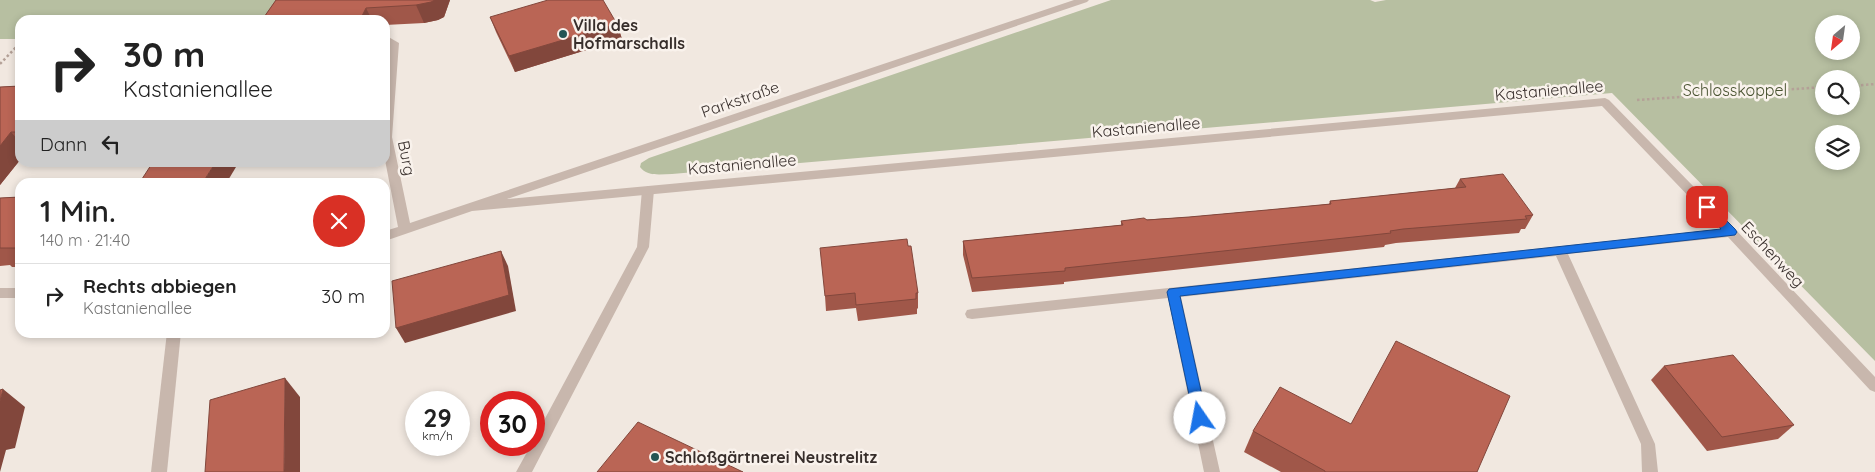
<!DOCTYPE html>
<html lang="de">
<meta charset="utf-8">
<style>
body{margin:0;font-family:Quicksand,sans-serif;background:#f2f2f2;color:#222;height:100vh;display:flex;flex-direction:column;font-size:19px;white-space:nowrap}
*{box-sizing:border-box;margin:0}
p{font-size:16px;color:#767676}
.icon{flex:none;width:28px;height:28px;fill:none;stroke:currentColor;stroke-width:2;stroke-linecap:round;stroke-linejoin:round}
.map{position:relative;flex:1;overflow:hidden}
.details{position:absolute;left:15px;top:178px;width:375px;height:160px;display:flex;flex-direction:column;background:#fff;border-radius:15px;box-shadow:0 2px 8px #0003}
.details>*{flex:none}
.banner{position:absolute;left:15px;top:15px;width:375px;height:152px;border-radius:15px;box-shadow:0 2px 8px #0003;background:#fff;color:#222;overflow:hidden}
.needle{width:32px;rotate:209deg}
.tools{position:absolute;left:1815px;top:15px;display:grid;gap:10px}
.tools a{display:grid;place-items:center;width:45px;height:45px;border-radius:50%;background:#fff;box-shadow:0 2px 8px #0003;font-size:25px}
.speed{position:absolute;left:405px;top:391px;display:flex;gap:10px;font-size:25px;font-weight:700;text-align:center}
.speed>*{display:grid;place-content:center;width:65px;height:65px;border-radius:50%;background:#fff;box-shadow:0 2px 8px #0003;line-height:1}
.speed small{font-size:12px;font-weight:400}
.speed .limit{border:8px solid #d22;background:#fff;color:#111}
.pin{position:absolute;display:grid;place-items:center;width:42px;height:42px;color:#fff;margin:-21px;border-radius:10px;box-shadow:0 2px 8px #0006}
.me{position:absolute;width:55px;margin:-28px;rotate:348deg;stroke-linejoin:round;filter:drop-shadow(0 0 4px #0008)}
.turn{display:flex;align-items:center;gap:18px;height:105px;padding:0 25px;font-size:22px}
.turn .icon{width:65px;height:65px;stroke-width:2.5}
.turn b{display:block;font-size:35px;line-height:42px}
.then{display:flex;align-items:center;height:48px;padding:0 25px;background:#0003;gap:10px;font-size:19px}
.round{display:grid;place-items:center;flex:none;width:52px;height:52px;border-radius:26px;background:#f2f2f2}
.overview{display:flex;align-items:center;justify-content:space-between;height:85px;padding:0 25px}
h1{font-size:30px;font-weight:600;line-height:38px}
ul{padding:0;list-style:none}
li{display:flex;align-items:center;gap:15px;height:65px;padding:0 25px;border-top:1px solid #e0e0e0}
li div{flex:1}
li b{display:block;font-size:19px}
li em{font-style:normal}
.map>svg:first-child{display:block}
.green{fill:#b7bfa1;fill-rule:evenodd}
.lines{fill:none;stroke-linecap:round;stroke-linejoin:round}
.path{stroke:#b4a197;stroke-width:2.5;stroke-dasharray:2.5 2.5;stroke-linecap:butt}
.service{fill:#c8b7ad;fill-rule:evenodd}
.minor{fill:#c8b7ad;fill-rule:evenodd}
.wall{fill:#a05749}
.shaded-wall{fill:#82473c}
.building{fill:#ba6555;stroke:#82473c}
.route{fill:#1a73e8;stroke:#114b97}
.poi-dot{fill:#245554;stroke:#f9f2ec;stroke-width:2}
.labels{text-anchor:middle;stroke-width:5;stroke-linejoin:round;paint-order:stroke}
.poi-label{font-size:16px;font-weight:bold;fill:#372e2b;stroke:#f9f2ec;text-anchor:start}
.street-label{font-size:16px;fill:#372e2b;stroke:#f9f2ec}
.park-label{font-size:16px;fill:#495331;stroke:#f9f2ec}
</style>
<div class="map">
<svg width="1875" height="472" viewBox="0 0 1875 472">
<rect width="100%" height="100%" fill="#f1e8e0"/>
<g class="green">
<path d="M0,0h290l-13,20h-257v19h-20z"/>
<path d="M1111,0h259l5,2 11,-2h489v361l-263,-268 -940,81c-11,0 -25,3 -32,-7l1,-4 8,-5zM1824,24h27v27h-27zM1824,79h27v27h-27zM1824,134h27v27h-27z"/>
</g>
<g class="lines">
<g class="path">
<path d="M0,64l20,-21"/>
<path d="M1851,86l24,-2"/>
<path d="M1637,100l187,-13"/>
</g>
<path class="service" d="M648,186l6,4 -5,57 -117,225h-16l15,-27h3v-6l103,-192 5,-57z"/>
<g class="minor">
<path d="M1074,0h15l-2,2 -580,197 1098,-101 4,2 126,129 140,148v15l-5,-2 -142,-153 -160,17 87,190 3,28h-16l-1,-28 -85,-188 -375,41 39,175h-16l-36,-174 -196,21 -5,-1 -2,-4 2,-4 5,-1 748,-80 -118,-123 -1130,105 -87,30v-10l13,-4 -13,-67v-75l4,-41 -4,-2v-7l14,8 -7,94 18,86z"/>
<rect x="0" y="288" width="20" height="10"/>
<path d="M167,332h14l-14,140h-16z"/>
</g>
</g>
<g class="wall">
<path d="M276,0h174l-6,17 -6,3 -14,3 -39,2v-5h-123z"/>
<path d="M490,17l127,7 5,15 -107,33 -19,-40z"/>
<path d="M20,86v74l-20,25v-98z"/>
<path d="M1460,179l73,36 -8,14h-4l-2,4 -123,10 -11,2 -1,2 -320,35v2l-92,8 -9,-37v-14l158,-16v-4l68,-4 78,-7 62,-6 1,-3 125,-13z"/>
<path d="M20,197v70h-8l-2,-2 -10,1v-68z"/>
<path d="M908,246l10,47v15l-1,1v5l-59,7 -2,-13 -30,3 -1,-15z"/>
<path d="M1664,366l130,59 -16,14 -71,12 -56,-71z"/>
<path d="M1351,424l126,48h-196l-37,-20 9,-21z"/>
</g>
<g class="shaded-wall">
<path d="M435,0h15l-6,17 -6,3 -14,3 -8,-18z"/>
<path d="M366,8l6,12h-12z"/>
<path d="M617,24l5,15 -107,33 -6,-16z"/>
<path d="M11,132l9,10v18l-20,25v-39z"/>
<path d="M216,162h23l-12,20h-24z"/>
<path d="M501,251l7,15 8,45 -111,32 -9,-15z"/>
<path d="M285,378l15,19v75h-16z"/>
<path d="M3,389l22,18 -10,41 -9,2 -6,22v-71z"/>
</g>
<g class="building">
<path d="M276,0h159l-4,2 -15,3 -50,3 -6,12h-98z"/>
<path d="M548,0h55l14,24 -108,32 -19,-39z"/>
<path d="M20,86v46h-9l-11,14v-59z"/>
<path d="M153,162h63l-13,20h-63z"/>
<path d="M1503,174l30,41 -8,1 2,3 -124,10 -13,2 1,2 -326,35v3l-93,7 -9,-37 160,-16 -2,-4 23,-3 3,2 42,-3 78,-7 64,-6 -1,-3 136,-14 -6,-8z"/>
<path d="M20,197v51h-20v-50z"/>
<path d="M907,239l1,7h3l7,47h-2v6l-60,6 -1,-12 -30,3 -5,-48z"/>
<path d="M501,251l8,44 -113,33 -4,-47z"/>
<path d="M1396,341l114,55 -33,76h-152v-1l-72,-40 27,-44 71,37z"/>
<path d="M1733,355l61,70 -72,12 -58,-71z"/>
<path d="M285,378l-1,94h-79l5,-72z"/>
<path d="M3,389l-3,12v-11z"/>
<path d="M638,422l105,50h-146z"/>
</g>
<path class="route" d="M1707,203l4,2 24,24 2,3 -2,3 -555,61 27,122 -2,4 -5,2 -5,-2 -1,-4 -27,-126 2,-3 552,-60 -19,-22z"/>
<g class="poi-dot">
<circle cx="563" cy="34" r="5"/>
<circle cx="655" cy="457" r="5"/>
</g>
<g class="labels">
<g class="poi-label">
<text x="573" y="31">Villa des<tspan x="573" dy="18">Hofmarschalls</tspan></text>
<text x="665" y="463">Schloßgärtnerei Neustrelitz</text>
</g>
<g class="street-label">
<text transform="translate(1549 90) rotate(-5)" y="6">Kastanienallee</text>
<text transform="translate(740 99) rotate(-19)" y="6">Parkstraße</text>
<text transform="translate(1146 127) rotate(-5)" y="6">Kastanienallee</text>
<text transform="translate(407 158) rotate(79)" y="6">Burg</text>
<text transform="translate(742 164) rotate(-5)" y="6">Kastanienallee</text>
<text transform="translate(1773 254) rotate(47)" y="6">Eschenweg</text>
</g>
<g class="park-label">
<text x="1735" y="96">Schlosskoppel</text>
</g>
</g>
</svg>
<div class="tools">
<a><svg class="needle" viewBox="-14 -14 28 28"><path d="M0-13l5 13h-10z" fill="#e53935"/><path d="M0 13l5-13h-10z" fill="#767676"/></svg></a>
<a><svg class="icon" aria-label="search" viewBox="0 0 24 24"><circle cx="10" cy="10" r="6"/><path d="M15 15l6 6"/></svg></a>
<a><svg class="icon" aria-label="layers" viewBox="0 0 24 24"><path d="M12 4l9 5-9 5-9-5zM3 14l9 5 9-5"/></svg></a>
</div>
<div class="speed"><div>29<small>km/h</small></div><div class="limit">30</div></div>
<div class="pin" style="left:1707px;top:207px;background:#d93025"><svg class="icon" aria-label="arrive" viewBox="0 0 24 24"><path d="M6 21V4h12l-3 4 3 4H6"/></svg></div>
<svg class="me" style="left:1200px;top:418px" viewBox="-20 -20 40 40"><circle r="19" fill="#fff"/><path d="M0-13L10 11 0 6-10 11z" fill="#1a73e8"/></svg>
<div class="banner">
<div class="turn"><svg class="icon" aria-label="right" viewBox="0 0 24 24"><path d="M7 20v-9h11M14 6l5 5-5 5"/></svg><div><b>30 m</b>Kastanienallee</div></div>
<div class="then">Dann<svg class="icon" aria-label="left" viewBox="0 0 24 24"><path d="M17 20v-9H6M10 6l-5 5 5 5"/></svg></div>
</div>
<section class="details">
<div class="overview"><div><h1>1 Min.</h1><p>140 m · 21:40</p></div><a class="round" style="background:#d93025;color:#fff"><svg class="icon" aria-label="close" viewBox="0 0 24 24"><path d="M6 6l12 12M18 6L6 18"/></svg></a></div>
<ul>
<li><svg class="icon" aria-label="right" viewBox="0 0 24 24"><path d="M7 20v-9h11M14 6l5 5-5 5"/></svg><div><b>Rechts abbiegen</b><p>Kastanienallee</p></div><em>30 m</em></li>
</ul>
</section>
</div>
